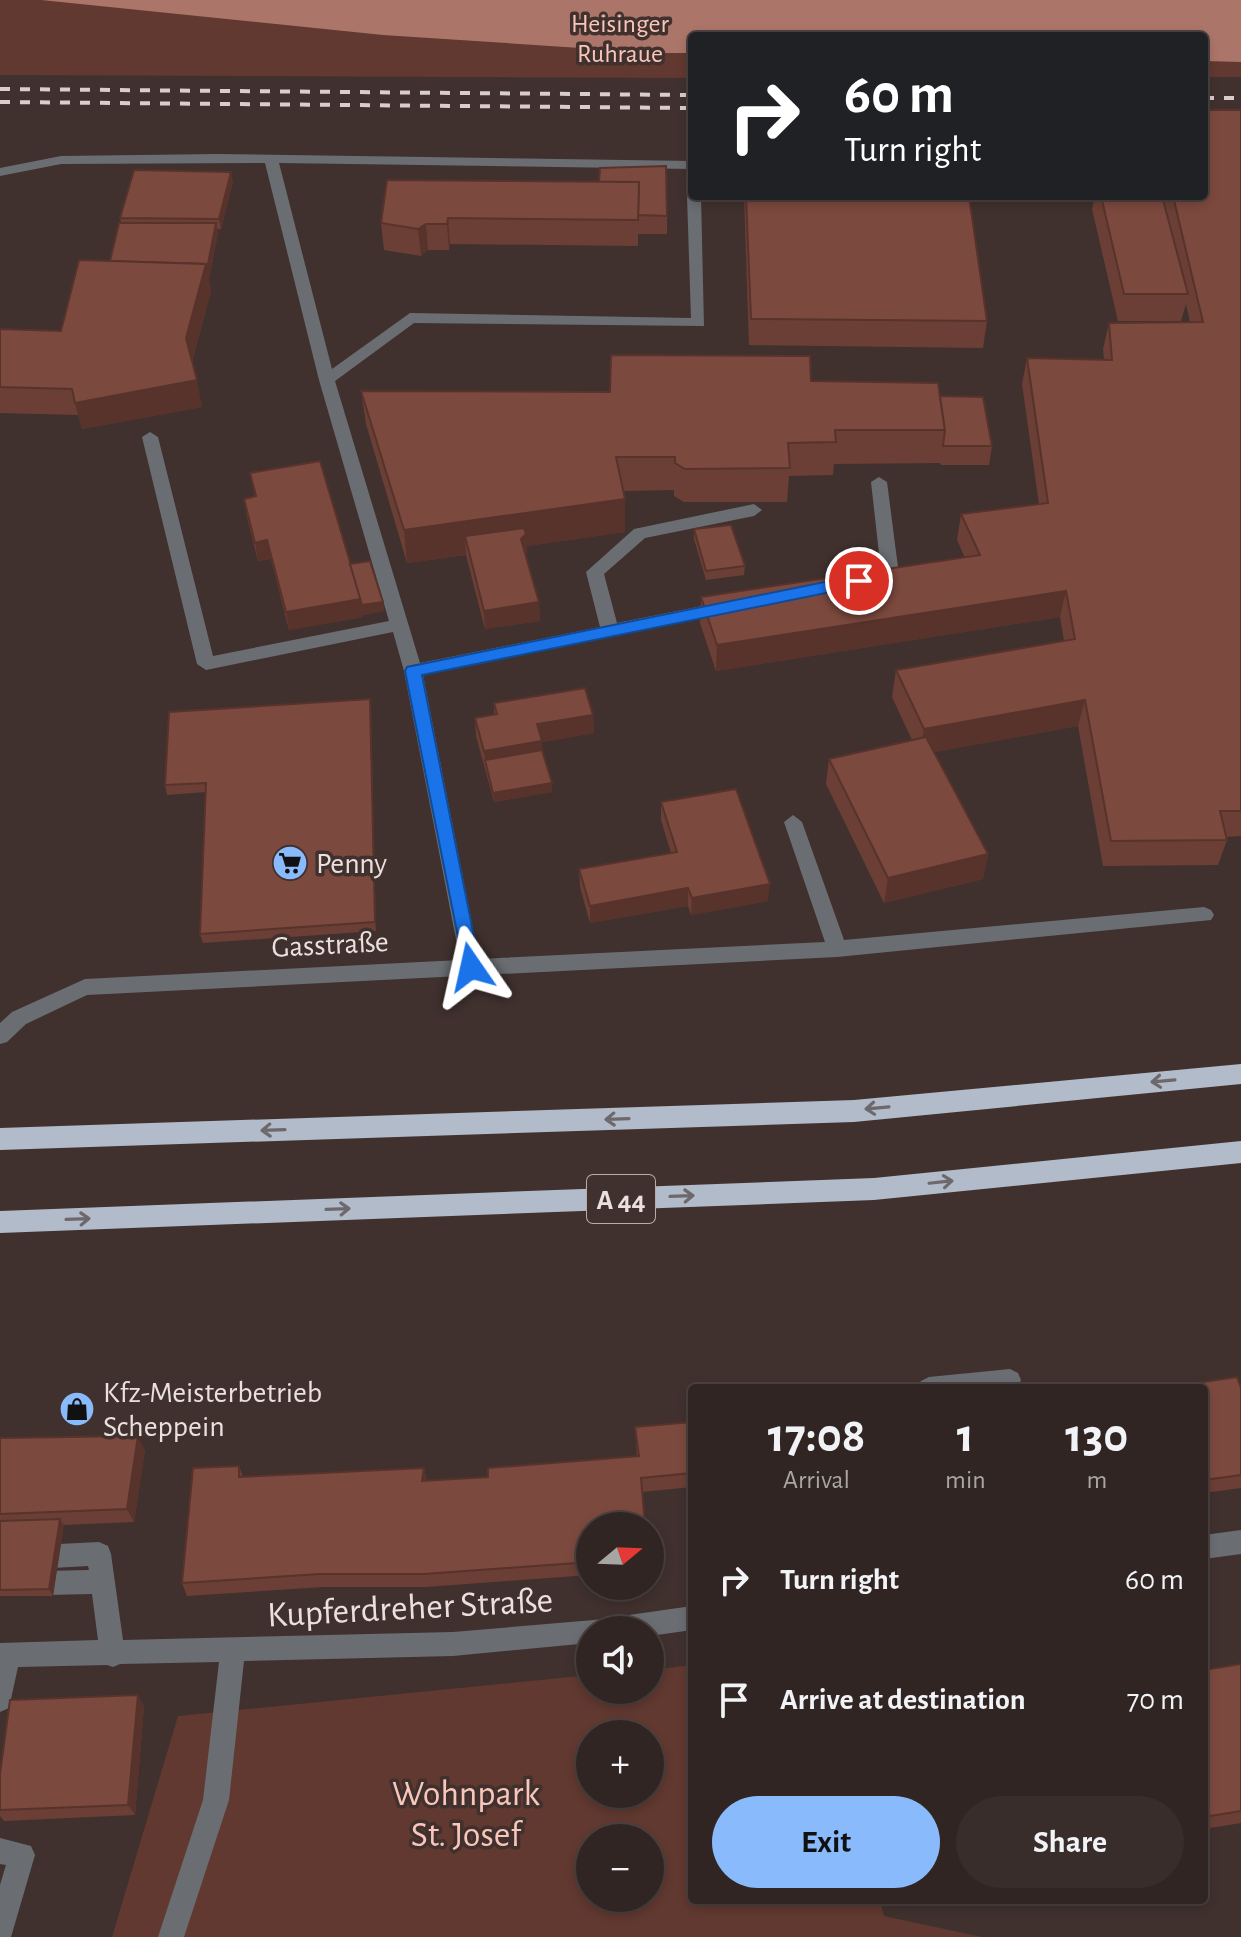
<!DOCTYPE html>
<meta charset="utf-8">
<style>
body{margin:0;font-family:"Alegreya Sans",sans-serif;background:#382d2a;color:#f1f3f6;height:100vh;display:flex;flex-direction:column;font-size:30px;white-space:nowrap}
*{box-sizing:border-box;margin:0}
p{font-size:26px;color:#a8a5a5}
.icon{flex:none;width:44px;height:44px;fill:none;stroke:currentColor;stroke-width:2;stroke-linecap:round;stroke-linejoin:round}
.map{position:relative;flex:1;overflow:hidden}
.side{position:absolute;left:688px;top:1384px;width:520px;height:520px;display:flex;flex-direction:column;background:#302522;border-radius:8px;box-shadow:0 4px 12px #0003,0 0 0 2px #4b4240}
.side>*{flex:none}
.top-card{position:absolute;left:688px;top:32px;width:520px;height:168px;border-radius:8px;box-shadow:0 4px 12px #0003,0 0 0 2px #4b4240;background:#202124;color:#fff;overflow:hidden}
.needle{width:52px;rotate:71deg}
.controls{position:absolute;left:576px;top:1512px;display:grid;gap:16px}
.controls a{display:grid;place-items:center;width:88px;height:88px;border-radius:50%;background:#302522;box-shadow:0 4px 12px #0003,0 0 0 2px #4b4240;font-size:40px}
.pin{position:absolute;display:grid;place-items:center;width:68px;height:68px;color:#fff;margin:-34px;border:4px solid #fff;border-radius:50%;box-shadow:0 2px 8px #0007}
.me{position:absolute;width:88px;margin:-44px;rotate:349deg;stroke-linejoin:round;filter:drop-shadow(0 0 6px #0008)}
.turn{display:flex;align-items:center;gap:28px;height:168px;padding:0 24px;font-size:36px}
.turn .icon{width:104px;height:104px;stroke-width:2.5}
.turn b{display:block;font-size:56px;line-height:68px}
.eta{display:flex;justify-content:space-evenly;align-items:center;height:136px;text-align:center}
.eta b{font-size:48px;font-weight:700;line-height:56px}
.action{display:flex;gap:16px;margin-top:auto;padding:16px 24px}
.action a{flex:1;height:92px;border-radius:48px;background:#89bafc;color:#111;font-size:32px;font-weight:700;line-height:92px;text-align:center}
.action a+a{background:#382d2a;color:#f1f3f6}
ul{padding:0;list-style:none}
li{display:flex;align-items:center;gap:24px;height:120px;padding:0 24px}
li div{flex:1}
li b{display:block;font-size:30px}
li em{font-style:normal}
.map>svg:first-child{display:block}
.green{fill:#613930;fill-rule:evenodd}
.water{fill:#ac7569}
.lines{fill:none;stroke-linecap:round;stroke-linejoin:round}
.minor{fill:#6a6e73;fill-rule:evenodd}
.highway{fill:#b1bbc9;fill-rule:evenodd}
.rail{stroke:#d8cecc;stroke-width:4;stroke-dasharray:10 10;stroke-linecap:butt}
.wall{fill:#6b3f35}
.shaded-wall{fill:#57332b}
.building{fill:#7c493e;stroke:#57332b;stroke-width:2}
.oneway{stroke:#6d686c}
.route{fill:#1a73e8;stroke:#114b97;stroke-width:2}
.labels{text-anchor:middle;stroke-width:7;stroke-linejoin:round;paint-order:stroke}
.far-park-label{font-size:26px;fill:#fac6ba;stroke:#40312e}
.shield{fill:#40312e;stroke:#b7aca9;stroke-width:2}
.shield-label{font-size:28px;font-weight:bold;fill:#eae0de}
.poi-label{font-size:30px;fill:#eae0de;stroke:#40312e;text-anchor:start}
.street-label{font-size:30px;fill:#eae0de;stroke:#40312e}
.near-street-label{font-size:36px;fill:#eae0de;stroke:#40312e}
.near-park-label{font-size:36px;fill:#fac6ba;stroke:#40312e}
</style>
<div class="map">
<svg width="1241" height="1937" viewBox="0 0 1241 1937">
<rect width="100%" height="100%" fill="#40312e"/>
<g class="green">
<path d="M0,0h1241v77h-37v-41h-512v42l-692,-3z"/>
<path d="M692,1665v235h188l4,16 98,21h-870l66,-221 412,-41v15h60v-20zM590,1734h60v60h-60zM590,1838h60v60h-60z"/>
</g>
<path class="water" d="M41,0h1200v62l-37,-1v-25h-512v17h-36l-273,-18z"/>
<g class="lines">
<g class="minor">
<path d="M218,154l474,7v8l-413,-6 53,206 78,-56 281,5 -4,-122 5,-4v4h9l3,130 -290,-3 -79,58 85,282 180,-36 -14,-55 48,-43 120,-25 8,6 -8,6 -109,22 -41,36 13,49 110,-22 9,6 -3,4 -310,64 56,284 346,-17 -41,-120 9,-7 9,7 42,118 360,-33 7,3 3,5 -3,5 -374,37 -750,38 -61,29 -19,18 -7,2v-21l12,-11 73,-33 375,-19 -56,-289 -11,-39 -187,38 -9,-6 -55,-227 8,-5 8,5 55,219 176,-35 -70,-241 -54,-217 -204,1 -61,12v-8l61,-12z"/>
<path d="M879,477l8,5 12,93 -3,4 -24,5 -9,-6 3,-4 15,-3 -10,-89z"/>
<path d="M1010,1369l8,4 3,7 -3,7 -101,1 4,-7 8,-4z"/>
<path d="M1241,1530v24l-37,5v-24z"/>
<path d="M99,1542l9,4 3,8 12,86 330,-8 141,-12 98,-14v24l-42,6v-6h-60v13l-137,13 -209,5 -15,139 -45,137h-26l45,-137 16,-138 -99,2 -7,3 -6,-2 -89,2 -9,41 -9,4v-69l98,-3 -6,-46 -92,2v-24l89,-2 -1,-4 -88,5v-24z"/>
<path d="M0,1838l31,8 4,9 -24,82h-11v-52l6,-20 -6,-1z"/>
</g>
<g class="highway">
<path d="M1241,1064v20l-387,38 -854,28v-22l854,-28z"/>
<path d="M1241,1141v22l-367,37 -874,33v-22l874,-33z"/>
</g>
<g class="rail">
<path d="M0,89l692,6"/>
<path d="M1204,98h37"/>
<path d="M0,102l692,6"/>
</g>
</g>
<g class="wall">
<path d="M1241,110v726l-15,1 1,3 -9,25 -115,1 -25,-140 -144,26 54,102 -5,25 -99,24 -58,-119 3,-25 83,-19 -20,-43 4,-27 168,-29 -4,-24 -344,54 -16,-48 1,-26 264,-39 -8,-18 4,-26 78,-10 -17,-120 5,-26 77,1 -1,-10 6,-26 81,-1 -4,-18 -5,17h-63l-26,-112 3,-13h109z"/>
<path d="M387,180l280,36v18h-29v-2v14l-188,-2 -1,6h-21l-7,6 -37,-6 -3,-27z"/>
<path d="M233,181l-12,48h-4l1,4 -9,46 2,12 -19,71 10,45 -120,22 -4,-14 -78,-2v-84l61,2 49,-70 11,-38 -1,-5z"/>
<path d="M744,196h225l18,125 -4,27 -234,-3z"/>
<path d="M811,381l129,15 52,50 -3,19h-48l-1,-2 -106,1 -1,11 -44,1 -2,26h-103l-10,-6v-6l-50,1 1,41 -98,14v7l-2,1 14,48 1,19 -55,8 -19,-74 -59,8 -41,-139 -5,-33 249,1z"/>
<path d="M250,473l100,91 33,38 1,9 -21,4v2l-74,13 -18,-71 -13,2 -11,-44 -3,-18 11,-2z"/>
<path d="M694,529l51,37 -1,9 -38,5 -12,-41z"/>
<path d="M370,699l1,10 5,222 -173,12 -3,-9 6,-142 -39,3 -2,-10z"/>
<path d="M494,703l99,12 1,18 -52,9v8l10,33v9l-58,10 -18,-66 -1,-18 19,-3z"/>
<path d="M661,802l107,99 -77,14 -3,-9 -98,17 -10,-36 -1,-18 92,-16 -10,-33z"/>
<path d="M1197,1383l44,5v100l-37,5v-105h-10z"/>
<path d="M692,1422v65l-50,5 -52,34v49l-164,12h-102l-137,9 -5,-13 57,-117 4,11 181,-9 3,13 61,-4 149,-21 -2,-29z"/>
<path d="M0,1438l145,12 -11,72 -71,3 -10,71h-53z"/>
<path d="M1241,1664v159l-37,6v-159z"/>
<path d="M144,1706l-9,109 -131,6 -4,-5v-42z"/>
</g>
<g class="shaded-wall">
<path d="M231,172l2,9 -12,48 -2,-10z"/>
<path d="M448,218l2,26 -1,6 -2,-26z"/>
<path d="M216,223l2,10 -9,46 2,12 -20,74 -5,-27z"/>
<path d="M426,224l2,26 -7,6 -3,-27z"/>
<path d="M197,380l5,27 -120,22 -7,-26z"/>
<path d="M625,499v33l-98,14v7l-5,5 -57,-22 1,19 -59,8 -3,-33z"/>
<path d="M267,540l4,19 -13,2 -3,-18z"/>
<path d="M1066,591l-6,26 -344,54 1,-26z"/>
<path d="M361,599l22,3 1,9 -21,4v2l-74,13 -3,-18z"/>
<path d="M539,602l1,19 -55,8 -1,-18z"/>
<path d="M370,699l1,10 5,222 -1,-9z"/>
<path d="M1085,700l-7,26 -159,29 5,-26z"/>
<path d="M593,715l1,18 -52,9 1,17 -58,1 -1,-9 53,-27z"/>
<path d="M552,783v9l-58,10 -1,-9z"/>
<path d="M988,854l-5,25 -99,24 4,-25z"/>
<path d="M770,884l-2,17 -77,14 1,-17z"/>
<path d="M688,888v18l-98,17v-17z"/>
<path d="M138,1436l7,14 -11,72 -7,-13z"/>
<path d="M424,1468l3,13h-5z"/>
<path d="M60,1519l4,7 -11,70 -4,-7z"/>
<path d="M138,1695l6,11 -9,109 -7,-10z"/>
</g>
<g class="building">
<path d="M1204,110h37v701h-21l7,29 -116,1 -26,-141 -161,29 -28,-59 179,-31 -9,-48 -349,54 -16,-48 279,-42 -19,-41 87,-11 -21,-145 85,2 -3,-37 94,-1 -30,-126h31z"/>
<path d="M666,166l1,50 -29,-1 1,-33h-40l1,-14z"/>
<path d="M134,170l97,2 -12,47 -99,-1z"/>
<path d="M387,180l252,2 -1,38 -190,-2 -1,6h-21l-8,5 -37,-6z"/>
<path d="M746,196h223l18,125 -236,-2z"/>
<path d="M1101,196h61l26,98h-64z"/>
<path d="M119,223h97l-9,46 -1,-5 -96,-3z"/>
<path d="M79,260l127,4 -20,74 11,42 -122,23 -3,-14 -72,-2v-58l61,2z"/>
<path d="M611,355l199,1 1,25 127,2 7,47h-110l1,12 -48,1 2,25 -105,1 -10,-6v-6h-59l9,42 -221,31 -43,-139 249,1z"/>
<path d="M940,396l43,1 9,49h-49l2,-16z"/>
<path d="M320,461l41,138 -75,13 -19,-72 -12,3 -11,-44 12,-3 -6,-23z"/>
<path d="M731,525l14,41 -39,5 -12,-42z"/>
<path d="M524,528l2,6 -5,5 18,63 -55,9 -19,-75z"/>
<path d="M370,561l13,41 -21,3 -12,-41z"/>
<path d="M585,688l8,27 -56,9 5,17 -58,10 -9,-33 22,-4 -3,-11z"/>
<path d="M370,699l5,223 -175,12 6,-151 -41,2 4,-73z"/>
<path d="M926,737l62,117 -100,24 -59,-119z"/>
<path d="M542,750l10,33 -59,10 -8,-33z"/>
<path d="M736,789l34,95 -78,14 -4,-10 -98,18 -11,-37 98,-17 -16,-50z"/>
<path d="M1237,1377l4,11v87l-37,5v-92h-5l-2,-5z"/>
<path d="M1175,1384l1,4h-38z"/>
<path d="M692,1422v51l-51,5 4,48h-55v36l-166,12h-104l-138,9 11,-115 46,-2v11l185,-9 -2,13 66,-4v-9l151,-12 -4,-29z"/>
<path d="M138,1436l-11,73 -127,5v-76z"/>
<path d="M60,1519l-11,70 -49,1v-69z"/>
<path d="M1241,1664v147l-37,6v-147z"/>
<path d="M138,1695l-10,110 -128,5v-36l10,-74z"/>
</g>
<defs><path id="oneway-shaft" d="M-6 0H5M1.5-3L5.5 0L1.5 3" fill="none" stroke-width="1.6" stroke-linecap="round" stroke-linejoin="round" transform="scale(2)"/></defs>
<g class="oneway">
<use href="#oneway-shaft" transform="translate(1163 1081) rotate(175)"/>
<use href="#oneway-shaft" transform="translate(877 1108) rotate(175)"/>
<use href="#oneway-shaft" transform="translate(617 1119) rotate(178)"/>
<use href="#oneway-shaft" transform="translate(273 1130) rotate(178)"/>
<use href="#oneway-shaft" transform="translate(941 1182) rotate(-6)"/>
<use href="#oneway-shaft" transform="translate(682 1196) rotate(-2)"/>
<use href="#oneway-shaft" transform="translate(338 1209) rotate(-2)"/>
<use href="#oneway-shaft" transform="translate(78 1219) rotate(-2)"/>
</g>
<path class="route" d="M859,575l6,2v8l-443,90 58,292 -3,5h-12l-60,-301 2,-4z"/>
<defs>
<symbol id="supermarket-disc" viewBox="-11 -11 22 22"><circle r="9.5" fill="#89bafc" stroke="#40312e"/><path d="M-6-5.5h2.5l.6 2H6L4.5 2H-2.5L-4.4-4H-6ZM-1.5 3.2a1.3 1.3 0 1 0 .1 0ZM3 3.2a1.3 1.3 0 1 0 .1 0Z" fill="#111"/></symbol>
<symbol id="shop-disc" viewBox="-11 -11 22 22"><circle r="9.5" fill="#89bafc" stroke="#40312e"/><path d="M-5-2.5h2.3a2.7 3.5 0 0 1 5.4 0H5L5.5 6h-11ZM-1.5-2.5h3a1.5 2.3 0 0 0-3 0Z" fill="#111"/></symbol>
</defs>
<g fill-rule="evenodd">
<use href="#supermarket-disc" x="270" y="843" width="40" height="40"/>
<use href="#shop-disc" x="57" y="1389" width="40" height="40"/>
</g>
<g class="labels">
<g class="far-park-label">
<text x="620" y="32">Heisinger<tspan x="620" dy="30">Ruhraue</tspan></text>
</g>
<rect class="shield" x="587" y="1175" width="68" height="48" rx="6"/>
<g class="shield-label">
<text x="621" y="1209">A 44</text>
</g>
<g class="poi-label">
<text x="316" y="873">Penny</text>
<text x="103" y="1402">Kfz-Meisterbetrieb<tspan x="103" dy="34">Scheppein</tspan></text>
</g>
<g class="street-label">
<text transform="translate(330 944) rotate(-3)" y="10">Gasstraße</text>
</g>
<g class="near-street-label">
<text transform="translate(410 1606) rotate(-3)" y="13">Kupferdreher Straße</text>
</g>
<g class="near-park-label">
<text x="466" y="1805">Wohnpark<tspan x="466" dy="41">St. Josef</tspan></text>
</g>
</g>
</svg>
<div class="controls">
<a><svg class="needle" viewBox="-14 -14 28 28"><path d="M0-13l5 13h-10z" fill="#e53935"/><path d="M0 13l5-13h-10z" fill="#a8a5a5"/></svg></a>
<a><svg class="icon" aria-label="sound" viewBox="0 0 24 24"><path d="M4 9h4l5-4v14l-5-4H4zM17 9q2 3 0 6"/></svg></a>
<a>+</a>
<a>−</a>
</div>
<div class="pin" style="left:859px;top:581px;background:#d93025"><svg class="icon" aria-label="arrive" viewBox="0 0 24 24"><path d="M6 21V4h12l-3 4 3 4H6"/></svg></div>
<svg class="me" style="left:471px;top:967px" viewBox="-20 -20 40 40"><path d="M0-17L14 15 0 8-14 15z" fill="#1a73e8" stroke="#fff" stroke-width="4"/></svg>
<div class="top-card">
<div class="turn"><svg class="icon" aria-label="right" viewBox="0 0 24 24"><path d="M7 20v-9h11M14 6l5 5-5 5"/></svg><div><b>60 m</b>Turn right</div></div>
</div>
<section class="side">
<div class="eta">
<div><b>17:08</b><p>Arrival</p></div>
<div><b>1</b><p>min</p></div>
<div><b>130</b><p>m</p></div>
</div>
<ul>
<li><svg class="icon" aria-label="right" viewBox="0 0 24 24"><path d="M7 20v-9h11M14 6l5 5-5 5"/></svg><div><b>Turn right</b></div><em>60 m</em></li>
<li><svg class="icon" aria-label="arrive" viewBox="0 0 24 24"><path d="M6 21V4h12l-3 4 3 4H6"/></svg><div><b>Arrive at destination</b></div><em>70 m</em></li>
</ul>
<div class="action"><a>Exit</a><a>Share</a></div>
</section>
</div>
